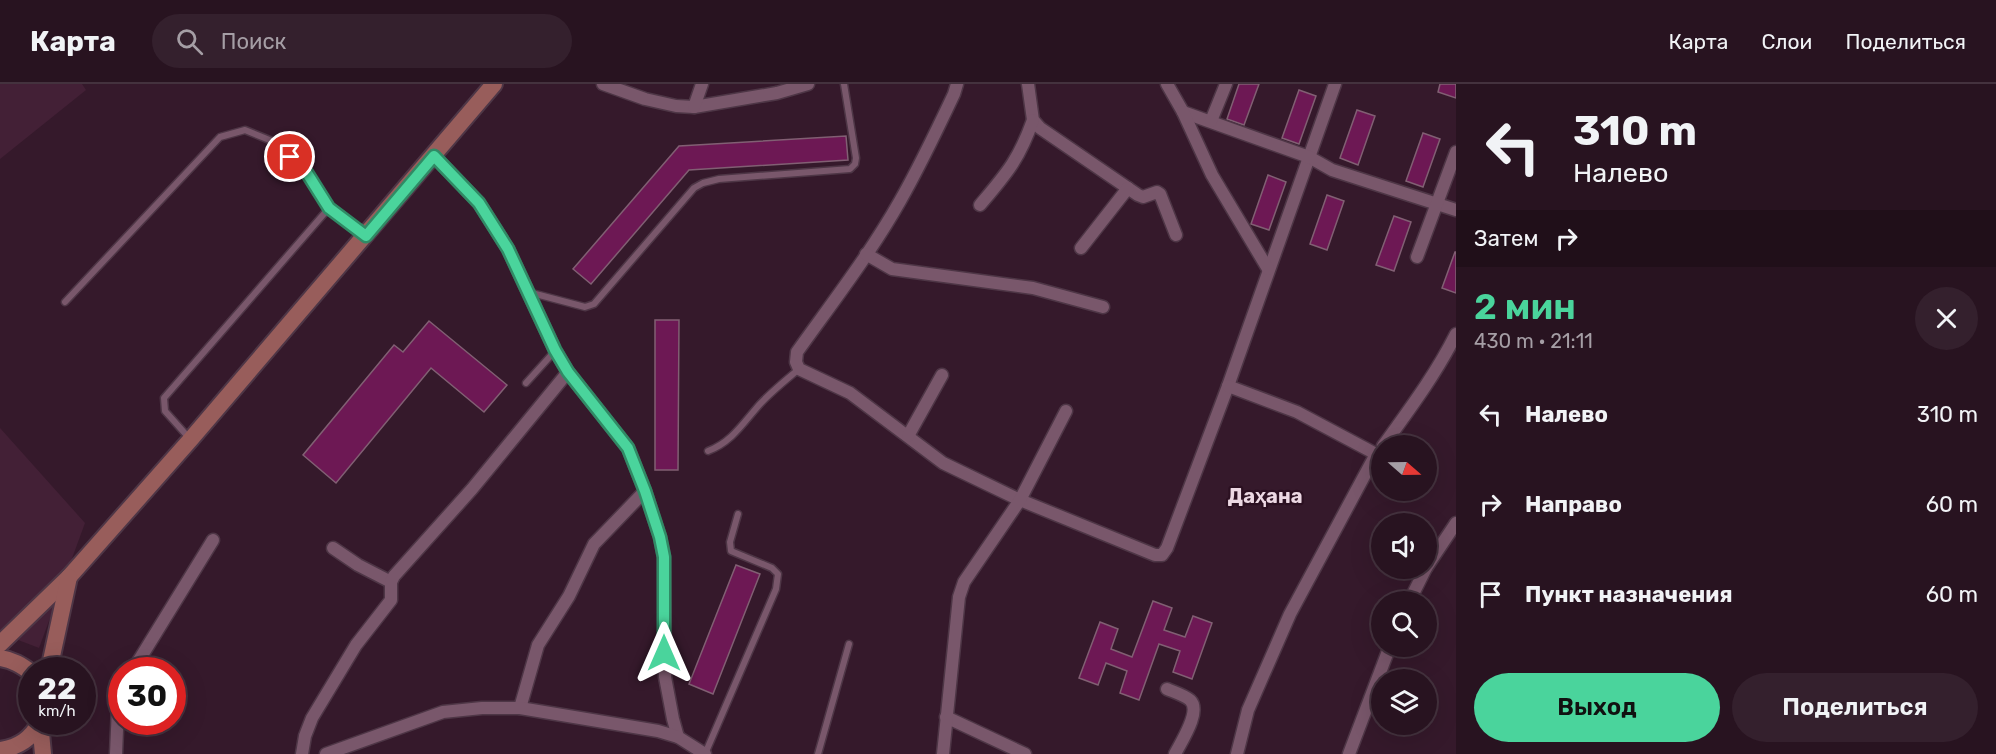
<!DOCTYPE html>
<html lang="ru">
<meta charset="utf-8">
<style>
body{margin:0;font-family:Rubik,sans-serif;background:#34202d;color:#f1f3f6;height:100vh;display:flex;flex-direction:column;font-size:22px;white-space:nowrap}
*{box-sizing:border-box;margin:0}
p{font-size:20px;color:#a59ea5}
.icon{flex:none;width:33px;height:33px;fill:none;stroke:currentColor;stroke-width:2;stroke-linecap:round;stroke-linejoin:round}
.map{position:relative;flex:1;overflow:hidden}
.details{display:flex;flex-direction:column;background:#281320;width:540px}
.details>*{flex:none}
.banner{background:#281320;color:#f1f3f6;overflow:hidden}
.needle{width:39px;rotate:110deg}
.tools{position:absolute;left:1371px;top:351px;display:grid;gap:12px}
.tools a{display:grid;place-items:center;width:66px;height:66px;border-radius:50%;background:#281320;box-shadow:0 6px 24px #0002,0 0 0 2px #44323e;font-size:30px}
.speed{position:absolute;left:18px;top:573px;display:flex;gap:12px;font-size:30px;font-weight:700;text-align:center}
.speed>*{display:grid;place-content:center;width:78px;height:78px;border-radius:50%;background:#281320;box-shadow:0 6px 24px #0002,0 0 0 2px #44323e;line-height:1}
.speed small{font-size:15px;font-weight:400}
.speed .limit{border:9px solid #d22;background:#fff;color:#111}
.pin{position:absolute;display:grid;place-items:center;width:51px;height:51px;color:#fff;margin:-26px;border:3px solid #fff;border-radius:50%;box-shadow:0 2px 6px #0007}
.me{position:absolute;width:66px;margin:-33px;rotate:0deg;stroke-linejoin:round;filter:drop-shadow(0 0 4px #0008)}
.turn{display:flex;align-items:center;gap:21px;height:126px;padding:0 18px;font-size:27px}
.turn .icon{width:78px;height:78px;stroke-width:2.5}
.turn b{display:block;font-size:42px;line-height:51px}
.then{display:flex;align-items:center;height:57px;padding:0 18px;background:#0003;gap:12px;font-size:22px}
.round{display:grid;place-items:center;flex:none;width:63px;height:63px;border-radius:32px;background:#34202d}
.headline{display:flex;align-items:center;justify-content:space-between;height:102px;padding:0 18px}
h1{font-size:36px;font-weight:600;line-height:45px;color:#4ad49c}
.primary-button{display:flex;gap:12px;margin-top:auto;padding:12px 18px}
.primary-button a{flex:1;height:69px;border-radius:36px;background:#4ad49c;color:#111;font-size:24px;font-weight:600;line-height:69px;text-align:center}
.primary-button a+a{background:#34202d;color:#f1f3f6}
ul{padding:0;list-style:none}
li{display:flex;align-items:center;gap:18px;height:90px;padding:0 18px}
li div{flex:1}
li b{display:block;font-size:22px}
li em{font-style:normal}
header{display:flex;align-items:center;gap:36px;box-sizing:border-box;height:84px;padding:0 30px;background:#281320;border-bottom:2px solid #44323e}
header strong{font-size:28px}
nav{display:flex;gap:33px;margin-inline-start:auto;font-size:21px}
.search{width:420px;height:54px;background:#34202d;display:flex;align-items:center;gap:15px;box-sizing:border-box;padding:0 21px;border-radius:33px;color:#a59ea5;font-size:22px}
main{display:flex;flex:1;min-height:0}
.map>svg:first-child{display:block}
.built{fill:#432036}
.building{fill:#6d1854;stroke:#815f73;stroke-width:1.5}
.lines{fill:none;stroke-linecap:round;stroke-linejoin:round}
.lane-casing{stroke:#4e3646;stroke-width:9}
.street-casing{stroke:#4e3646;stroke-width:15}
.secondary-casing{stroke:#4e3646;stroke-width:20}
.lane{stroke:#79576b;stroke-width:6}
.street{stroke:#79576b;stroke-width:12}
.secondary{stroke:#985d5b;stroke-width:16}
.route-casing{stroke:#308a65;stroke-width:15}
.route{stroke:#4ad49c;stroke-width:10}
.labels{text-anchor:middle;stroke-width:4.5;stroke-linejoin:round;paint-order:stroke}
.quarter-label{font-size:20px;font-weight:bold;fill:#ecd8e3;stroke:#2b1021}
</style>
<header>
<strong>Карта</strong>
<div class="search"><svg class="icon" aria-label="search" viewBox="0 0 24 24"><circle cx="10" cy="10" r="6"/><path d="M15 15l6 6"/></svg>Поиск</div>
<nav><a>Карта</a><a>Слои</a><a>Поделиться</a></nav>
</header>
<main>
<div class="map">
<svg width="1456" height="670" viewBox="0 0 1456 670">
<rect width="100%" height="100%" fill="#35192b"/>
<g class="built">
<path d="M0,0h82l4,6 -86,69z"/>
<path d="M0,344l85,95 -46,125 -39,-15z"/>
</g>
<g class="building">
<path d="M1239,0h20l-15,41 -17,-6z"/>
<path d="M1440,0h16v14l-18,-6z"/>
<path d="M1299,6l17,6 -17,48 -17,-6z"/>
<path d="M1357,26l18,6 -17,49 -18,-7z"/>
<path d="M1423,49l17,6 -17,48 -17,-6z"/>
<path d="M846,52l2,24 -159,10 -98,114 -18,-15 106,-123z"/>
<path d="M1268,91l18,7 -17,48 -18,-6z"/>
<path d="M1327,111l17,6 -17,49 -17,-6z"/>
<path d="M1394,132l17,6 -17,49 -18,-6z"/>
<path d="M1455,168h1v41l-14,-5z"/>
<path d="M655,236h24l-1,150h-23z"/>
<path d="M429,237l78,64 -23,27 -53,-44 -95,115 -33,-28 91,-110 9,7z"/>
<path d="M736,481l24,9 -47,120 -24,-10z"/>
<path d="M1153,517l19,7 -8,22 21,7 8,-21 19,7 -20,56 -19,-7 7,-21 -21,-7 -20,56 -19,-7 7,-22 -21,-8 -8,22 -19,-7 21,-56 18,7 -7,20 21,8z"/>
</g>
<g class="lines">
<defs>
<g id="lane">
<path d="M528,208l57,15 9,-3 100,-116 9,-5 16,-4 131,-10 5,-5 1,-6 -12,-74"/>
<path d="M65,218l155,-165 25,-7 27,11 35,32 22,35 34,25"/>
<path d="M526,299l29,-32"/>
<path d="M190,355l-25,-28 -1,-13 165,-190"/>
<path d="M708,367c24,-9 35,-28 52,-47 12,-13 26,-24 39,-35"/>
<path d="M705,670l71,-165 2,-15 -6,-6 -41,-17 -1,-9 8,-28"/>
<path d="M818,670l31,-110"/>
</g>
<g id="street">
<path d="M603,0l42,15 31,7 18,1 83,-14 31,-9"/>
<path d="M957,0l-3,10c-17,36 -34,72 -54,107 -30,53 -68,102 -103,151l-1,10 3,7 51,24 93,70 77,37 135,55h7l5,-7 61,-162 107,-302"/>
<path d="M1028,0l5,36 7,8 98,67 5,2 14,-5 3,2 16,41"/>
<path d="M1167,0l16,28 126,45 23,13 124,40"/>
<path d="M694,23l8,-23"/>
<path d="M1183,28l29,63 56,94"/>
<path d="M1211,37l15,-37"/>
<path d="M434,72l45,47 29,46 47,101 13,22 60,76 17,43 15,46 4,20 1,120 8,42 5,18"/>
<path d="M980,121c26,-31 39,-45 53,-85"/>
<path d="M1081,164l47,-60"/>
<path d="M866,170l26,15 141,19 70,19"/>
<path d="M1417,173l39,-105"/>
<path d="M1228,302l69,26 79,42 -86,160 -42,96 -11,44"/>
<path d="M908,352l34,-61"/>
<path d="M1383,362c26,-36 53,-72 73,-112"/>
<path d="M333,464l25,17 33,17"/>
<path d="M1426,484l30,-45"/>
<path d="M1409,518l17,-34"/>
<path d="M133,586l80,-130"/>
<path d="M1167,605c7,3 17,6 23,11 12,11 -9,42 -15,54"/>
<path d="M520,624l18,-63 31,-49 25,-52 51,-53"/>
<path d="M946,633l79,37"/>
<path d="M116,670l2,-48 4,-12"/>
<path d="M302,670l3,-18 7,-18 44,-73 35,-45v-18l3,-6 78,-87 96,-117"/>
<path d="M326,670l117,-42 39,-4h38l138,23 20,6 27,17"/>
<path d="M943,670l16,-157 5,-15 56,-82 46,-89"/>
<path d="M1349,670l41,-108"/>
</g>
<g id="secondary">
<path d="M0,560l69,-67 122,-138 303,-355"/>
<path d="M0,574c13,2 21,7 32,15"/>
<path d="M49,586l20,-93"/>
<path d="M40,638l3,32"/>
<path d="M0,666c19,-3 31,-11 40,-28"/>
</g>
</defs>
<use href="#lane" class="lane-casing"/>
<use href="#street" class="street-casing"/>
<use href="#secondary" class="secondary-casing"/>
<use href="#lane" class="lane"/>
<use href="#street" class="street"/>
<use href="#secondary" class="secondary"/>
</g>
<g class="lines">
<defs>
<path id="route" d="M290,73l17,16 22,35 37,28 68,-80 45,47 29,46 47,101 13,22 60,76 17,43 15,46 4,20v96"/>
</defs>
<use href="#route" class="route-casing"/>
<use href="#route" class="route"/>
</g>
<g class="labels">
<g class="quarter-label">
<text x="1265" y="419">Даҳана</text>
</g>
</g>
</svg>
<div class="tools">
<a><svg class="needle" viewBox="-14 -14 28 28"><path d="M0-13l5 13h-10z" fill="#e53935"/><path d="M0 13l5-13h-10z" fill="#a59ea5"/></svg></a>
<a><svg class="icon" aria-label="sound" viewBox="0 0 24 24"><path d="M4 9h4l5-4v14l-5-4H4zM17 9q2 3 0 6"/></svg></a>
<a><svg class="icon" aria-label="search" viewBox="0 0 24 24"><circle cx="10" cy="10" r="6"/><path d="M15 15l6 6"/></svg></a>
<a><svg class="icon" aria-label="layers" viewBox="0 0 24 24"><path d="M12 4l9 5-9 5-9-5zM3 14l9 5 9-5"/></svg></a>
</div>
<div class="speed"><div>22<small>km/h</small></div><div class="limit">30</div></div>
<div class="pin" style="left:290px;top:73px;background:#d93025"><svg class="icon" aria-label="arrive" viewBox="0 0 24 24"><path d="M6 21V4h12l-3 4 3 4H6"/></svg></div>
<svg class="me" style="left:664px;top:569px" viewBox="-20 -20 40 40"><path d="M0-17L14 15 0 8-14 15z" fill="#4ad49c" stroke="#fff" stroke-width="4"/></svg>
</div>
<section class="details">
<div class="banner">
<div class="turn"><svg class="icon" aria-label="left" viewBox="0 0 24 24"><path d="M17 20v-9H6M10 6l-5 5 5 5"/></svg><div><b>310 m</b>Налево</div></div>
<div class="then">Затем<svg class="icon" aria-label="right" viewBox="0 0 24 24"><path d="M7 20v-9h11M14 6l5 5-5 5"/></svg></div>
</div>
<div class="headline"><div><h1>2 мин</h1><p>430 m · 21:11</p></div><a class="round"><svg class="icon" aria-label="close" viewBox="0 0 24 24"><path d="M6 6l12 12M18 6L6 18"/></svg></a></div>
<ul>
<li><svg class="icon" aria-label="left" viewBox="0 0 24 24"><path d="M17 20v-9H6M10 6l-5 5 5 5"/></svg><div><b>Налево</b></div><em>310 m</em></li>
<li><svg class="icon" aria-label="right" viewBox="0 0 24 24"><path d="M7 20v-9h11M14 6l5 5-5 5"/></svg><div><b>Направо</b></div><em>60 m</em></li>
<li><svg class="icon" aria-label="arrive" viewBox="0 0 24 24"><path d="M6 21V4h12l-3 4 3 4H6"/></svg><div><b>Пункт назначения</b></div><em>60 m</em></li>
</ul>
<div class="primary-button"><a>Выход</a><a>Поделиться</a></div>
</section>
</main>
